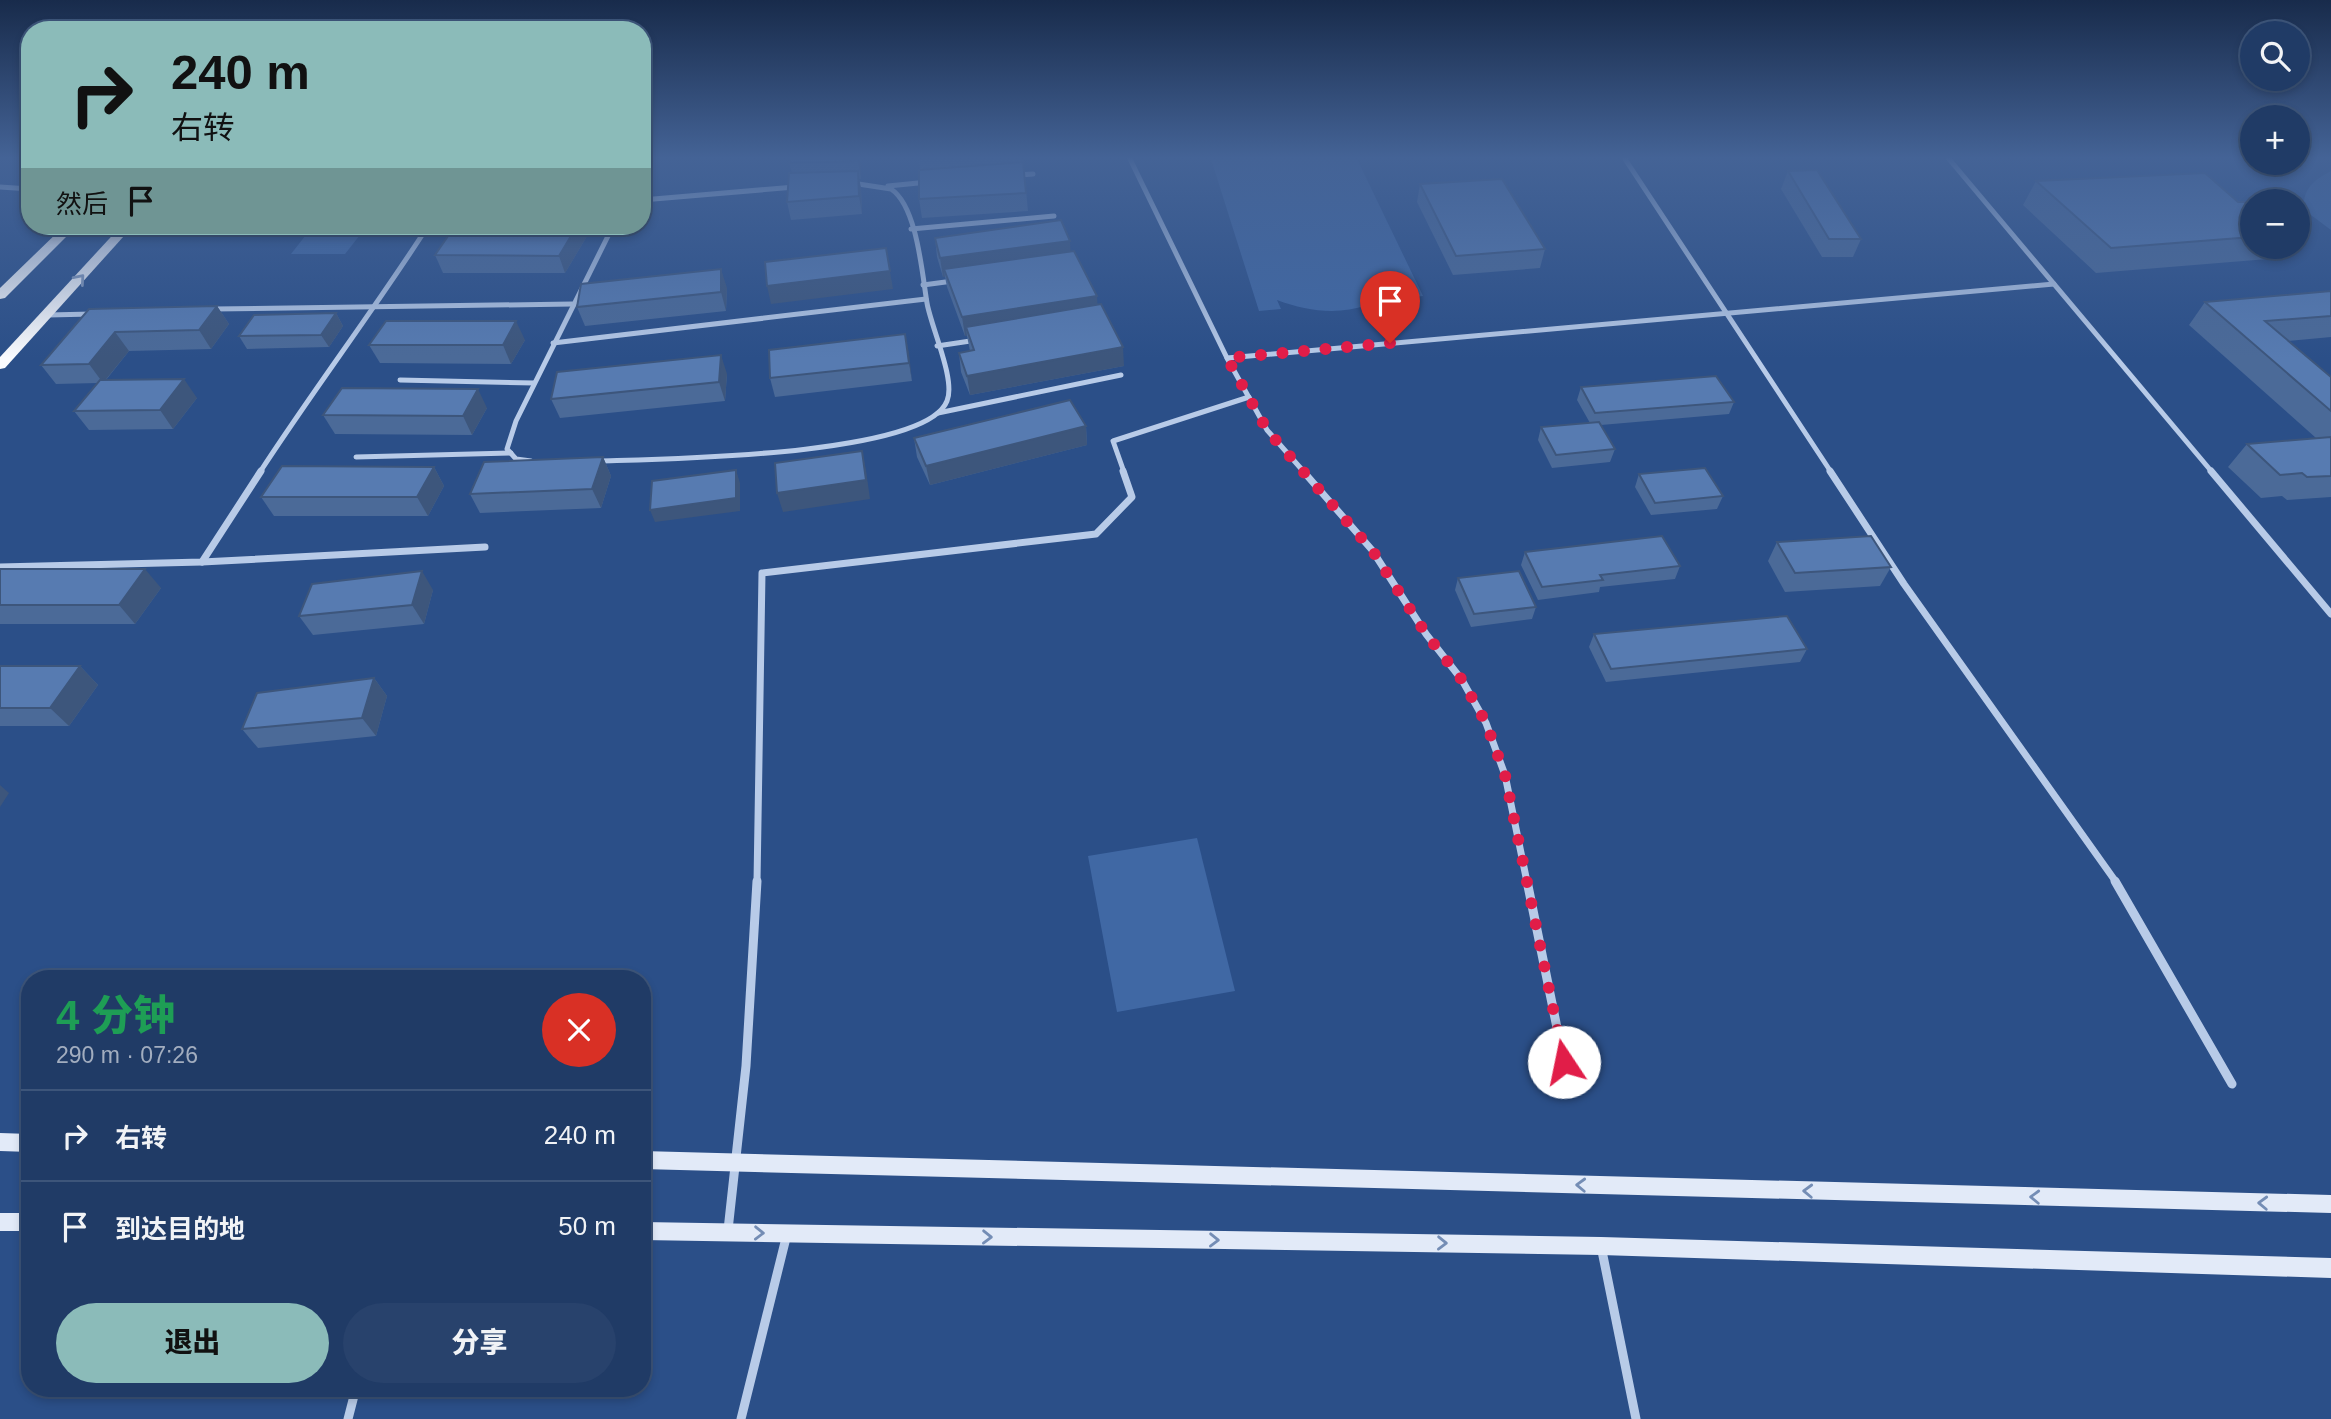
<!DOCTYPE html>
<html lang="zh">
<meta charset="utf-8">
<style>
body{margin:0;font-family:Arial,"Noto Sans SC",sans-serif;background:#28426c;color:#f1f3f6;height:100vh;display:flex;flex-direction:column;font-size:26px;white-space:nowrap}
*{box-sizing:border-box;margin:0}
p{font-size:23px;color:#a2adbf}
.icon{flex:none;width:38px;height:38px;fill:none;stroke:currentColor;stroke-width:2;stroke-linecap:round;stroke-linejoin:round}
.map{position:relative;flex:1;overflow:hidden}
.drawer{position:absolute;left:21px;top:970px;width:630px;height:427px;display:flex;flex-direction:column;background:#203b66;border-radius:28px;box-shadow:0 4px 10px #0003,0 0 0 2px #3d557a}
.drawer>*{flex:none}
.guide{position:absolute;left:21px;top:21px;width:630px;height:214px;border-radius:28px;box-shadow:0 4px 10px #0003,0 0 0 2px #3d557a;background:#8bbbb9;color:#111;overflow:hidden}
.fabs{position:absolute;left:2240px;top:21px;display:grid;gap:14px}
.fabs a{display:grid;place-items:center;width:70px;height:70px;border-radius:50%;background:#203b66;box-shadow:0 4px 10px #0003,0 0 0 2px #3d557a;font-size:35px}
.pin{position:absolute;display:grid;place-items:center;width:60px;height:60px;color:#fff;margin:-72px -30px;border-radius:50% 50% 50% 0;rotate:-45deg;box-shadow:0 0 7px #0007}
.pin .icon{rotate:45deg}
.me{position:absolute;width:77px;margin:-38px;rotate:349deg;stroke-linejoin:round;filter:drop-shadow(0 0 5px #0008)}
.turn{display:flex;align-items:center;gap:24px;height:147px;padding:0 35px;font-size:32px}
.turn .icon{width:91px;height:91px;stroke-width:2.5}
.turn b{display:block;font-size:49px;line-height:60px}
.then{display:flex;align-items:center;height:66px;padding:0 35px;background:#0003;gap:14px;font-size:26px}
.round{display:grid;place-items:center;flex:none;width:74px;height:74px;border-radius:37px;background:#28426c}
.head{display:flex;align-items:center;justify-content:space-between;height:119px;padding:0 35px}
h1{font-size:42px;font-weight:800;line-height:52px;color:#1e9e55}
.primary-button{display:flex;gap:14px;margin-top:auto;padding:14px 35px}
.primary-button a{flex:1;height:80px;border-radius:42px;background:#8bbbb9;color:#111;font-size:28px;font-weight:800;line-height:80px;text-align:center}
.primary-button a+a{background:#28426c;color:#f1f3f6}
ul{padding:0;list-style:none}
li{display:flex;align-items:center;gap:21px;height:91px;padding:0 35px;border-top:2px solid #3d557a}
li div{flex:1}
li b{display:block;font-size:26px}
li em{font-style:normal}
.map>svg:first-child{display:block}
.green{fill:#4068a4}
.lines{fill:none;stroke-linecap:round;stroke-linejoin:round}
.minor-far2{stroke:#b8cbe8;stroke-width:5}
.minor-far1{stroke:#b8cbe8;stroke-width:7}
.minor{stroke:#b8cbe8;stroke-width:9}
.secondary{fill:#e2eaf8;fill-rule:evenodd}
.primary{fill:#fafbfe;fill-rule:evenodd}
.wall{fill:#4b6a98}
.shaded-wall{fill:#3d567c}
.building{fill:#577bb1;stroke:#3d567c;stroke-width:2}
.oneway{stroke:#889cbd}
.oneway2{stroke:#748db5}
.route{stroke:#e11d48;stroke-width:12;stroke-dasharray:0 21.6}
</style>
<div class="map">
<svg width="2331" height="1419" viewBox="0 0 2331 1419">
<rect width="100%" height="100%" fill="#2b4f88"/>
<g class="green">
<path d="M1211,159h146l66,137 -17,2 -8,-12c-34,31 -79,30 -121,14l4,9 -22,2z"/>
<path d="M2331,171v59l-28,-21c1,-22 10,-28 28,-38z"/>
<path d="M313,226h54l-22,28h-54z"/>
<path d="M1197,838l38,153 -118,21 -29,-156z"/>
</g>
<g class="lines">
<g class="minor-far2">
<path d="M1130,159l97,199 40,72 37,42"/>
<path d="M1625,159l206,313"/>
<path d="M1949,159l263,313"/>
<path d="M1017,175l16,-1"/>
<path d="M888,186l40,-4"/>
<path d="M0,187l30,2"/>
<path d="M642,200l153,-13"/>
<path d="M911,229l143,-13"/>
<path d="M923,285l30,-4"/>
<path d="M213,309l359,-5"/>
<path d="M48,315l44,-1"/>
<path d="M553,343l373,-44"/>
<path d="M937,346l40,-6"/>
<path d="M1227,358l827,-74"/>
<path d="M400,380l134,3"/>
<path d="M938,413l183,-38"/>
<path d="M356,457l155,-4"/>
<path d="M531,461l-15,-2 -9,-10 9,-28 97,-195"/>
<path d="M598,461c58,-2 327,-4 349,-60 9,-21 -16,-74 -20,-98 -5,-30 -10,-97 -36,-114l-39,-6"/>
<path d="M260,472c54,-83 114,-162 168,-246"/>
<path d="M1124,472l-11,-31 136,-44"/>
</g>
<g class="minor-far1">
<path d="M1303,471l69,79 54,84 36,46 24,43 19,52 22,107"/>
<path d="M1830,471l74,113 212,298"/>
<path d="M2211,471l120,143"/>
<path d="M202,562l59,-91"/>
<path d="M0,567l202,-5 283,-15"/>
<path d="M757,882l5,-309 334,-39 36,-37 -9,-26"/>
</g>
<g class="minor">
<path d="M1527,881l37,181"/>
<path d="M2115,881l117,203"/>
<path d="M728,1230l18,-164 11,-185"/>
<path d="M1601,1246l35,173"/>
<path d="M348,1419l8,-31"/>
<path d="M741,1419l46,-185"/>
</g>
<g class="secondary">
<path d="M0,1133l30,1v18l-30,-1z"/>
<path d="M642,1151l1689,44v18l-1689,-44z"/>
<rect x="0" y="1213" width="30" height="18"/>
<path d="M642,1222l959,15 730,21v20l-730,-23 -959,-15z"/>
</g>
<g class="primary">
<path d="M64,226h13l-72,72 -5,1v-11z"/>
<path d="M121,226h12l-128,142 -5,1v-12z"/>
</g>
</g>
<g class="wall">
<path d="M861,159v20h-2l2,10 1,25 -71,6 -4,-18 5,-29 -3,-10z"/>
<path d="M919,159h104l5,52 -106,7 -3,-19 1,-29z"/>
<path d="M1788,171l73,68 -8,18h-31l-41,-68z"/>
<path d="M2036,181l202,21 14,6v39h25l-9,12 -172,14 -73,-68z"/>
<path d="M1420,184l125,65 -5,19 -87,7 -36,-73z"/>
<path d="M593,226l-28,47h-122l-8,-18z"/>
<path d="M935,238l135,13 28,54 26,61 -154,29 -9,-23 -2,-19 11,-2 -3,-15h-2l-18,-49 -2,-10h-2l-6,-20z"/>
<path d="M727,288l-1,23 -141,15 -8,-19z"/>
<path d="M2331,291v46l-43,4 43,36v120l-44,3 -5,-4 -21,2 -33,-31 19,-23 69,-6 -127,-113 16,-23z"/>
<path d="M217,306l12,18 -18,25 -82,2 -23,29 91,18 -24,31 -84,1 -15,-19 24,-28 -42,1 -15,-19 48,-56z"/>
<path d="M336,313l7,13 -14,21 -82,2 -8,-13z"/>
<path d="M905,334l7,47 -137,16 -5,-19z"/>
<path d="M525,340l-14,24 -131,-1 -11,-18z"/>
<path d="M727,374l-2,27 -165,17 -9,-19z"/>
<path d="M1581,387l153,15 -5,12 -128,11 14,24 -5,13 -58,6 -14,-28 3,-13 49,-4 -13,-23z"/>
<path d="M487,408l-15,27 -137,-1 -12,-19z"/>
<path d="M1086,426l1,19 -157,40 -13,-28 -3,-19z"/>
<path d="M603,457l8,19 -10,32 -121,5 -10,-19z"/>
<path d="M434,467l10,19 -16,30h-154l-13,-19z"/>
<path d="M1639,474l84,22 -6,13 -66,6 -16,-28z"/>
<path d="M1777,542l114,25 -11,19 -95,6 -17,-31z"/>
<path d="M1525,552l155,14 -5,13 -75,8 -1,5 -61,8 -17,-35z"/>
<path d="M0,569l161,19 -26,36h-135z"/>
<path d="M1458,578l78,29 -4,12 -61,8 -16,-37z"/>
<path d="M433,590l-9,34 -111,11 -14,-19z"/>
<path d="M1594,634l213,15 -7,13 -194,20 -17,-35z"/>
<path d="M0,666h80l18,19 -29,41h-69z"/>
<path d="M374,678l13,18 -11,40 -118,12 -16,-19z"/>
</g>
<g class="shaded-wall">
<path d="M858,159h3v20l-3,-18z"/>
<path d="M858,171l3,18 1,25 -3,-18z"/>
<path d="M577,226h16l-28,47 -6,-17z"/>
<path d="M1070,241l1,19 -127,9 1,8h-2l-3,-19z"/>
<path d="M886,248l7,41 -122,15 -4,-18z"/>
<path d="M721,269l6,19 -1,23 -5,-19z"/>
<path d="M1097,296l1,19 -132,12 1,9h-2l-3,-19z"/>
<path d="M217,306l12,18 -18,25 -12,-19z"/>
<path d="M336,313l7,13 -14,21 -8,-12z"/>
<path d="M516,321l9,19 -14,24 -8,-19z"/>
<path d="M115,332l14,19 -26,32 -14,-19z"/>
<path d="M905,334l4,19 3,28 -3,-18z"/>
<path d="M1123,347l1,19 -154,29 -3,-19z"/>
<path d="M721,355l6,19 -2,27 -6,-19z"/>
<path d="M184,379l13,19 -24,31 -13,-19z"/>
<path d="M478,389l9,19 -15,27 -9,-19z"/>
<path d="M1086,426l1,19 -157,40 -4,-19z"/>
<path d="M862,451l4,19 4,29 -87,13 -6,-19z"/>
<path d="M603,457l8,19 -10,32 -9,-19z"/>
<path d="M434,467l10,19 -16,30 -11,-19z"/>
<path d="M736,470l4,13v28l-85,11 -5,-12z"/>
<path d="M145,569l16,19 -26,36 -16,-19z"/>
<path d="M422,571l11,19 -9,34 -12,-19z"/>
<path d="M80,666l18,19 -29,41 -19,-18z"/>
<path d="M374,678l13,18 -11,40 -14,-18z"/>
<path d="M0,785l9,8 -9,14z"/>
</g>
<g class="building">
<path d="M790,159h68v2l-69,2z"/>
<path d="M1023,162l3,31 -107,6v-29z"/>
<path d="M1817,170l44,69h-32l-41,-68z"/>
<path d="M858,171l1,25 -72,6 2,-29z"/>
<path d="M2205,173l33,29h7l7,6v29l-141,11 -75,-67z"/>
<path d="M1502,179l43,70 -89,7 -36,-72z"/>
<path d="M1061,220l9,21 -130,17 -5,-20z"/>
<path d="M455,226h122l-18,30 -124,-1z"/>
<path d="M886,248l4,23 -123,15 -2,-24z"/>
<path d="M1074,251l23,45 -135,21 -18,-48z"/>
<path d="M721,269v23l-144,15 4,-23z"/>
<path d="M2331,291v25l-66,5 66,56v34l-126,-109z"/>
<path d="M1101,304l22,43 -156,29 -8,-23 15,-3 -8,-23z"/>
<path d="M217,306l-18,24 -84,2 -26,32 -48,1 48,-56z"/>
<path d="M336,313l-15,22 -82,1 15,-21z"/>
<path d="M386,321h130l-13,24h-134z"/>
<path d="M905,334l4,29 -139,15 -1,-28z"/>
<path d="M721,355l-2,27 -168,17 6,-27z"/>
<path d="M1716,376l18,26 -139,11 -14,-26z"/>
<path d="M184,379l-24,31 -86,1 26,-31z"/>
<path d="M342,388l136,1 -15,27 -140,-1z"/>
<path d="M1070,400l16,26 -160,40 -12,-28z"/>
<path d="M1599,422l16,27 -59,6 -15,-28z"/>
<path d="M2331,437v39l-24,1 -5,-4 -22,2 -33,-31z"/>
<path d="M862,451l4,29 -89,13 -2,-30z"/>
<path d="M603,457l-11,32 -122,5 14,-32z"/>
<path d="M282,466l152,1 -17,30h-156z"/>
<path d="M1705,468l18,28 -68,7 -16,-29z"/>
<path d="M736,470v28l-86,12 2,-29z"/>
<path d="M1662,536l18,30 -80,9 3,5 -61,7 -17,-35z"/>
<path d="M1871,536l20,31 -96,6 -18,-31z"/>
<path d="M0,569h145l-26,36h-119z"/>
<path d="M422,571l-10,34 -113,11 13,-32z"/>
<path d="M1519,571l17,36 -62,7 -16,-36z"/>
<path d="M1787,616l20,33 -196,20 -17,-35z"/>
<path d="M0,666h80l-30,42h-50z"/>
<path d="M374,678l-12,40 -120,11 15,-36z"/>
</g>
<defs><path id="oneway-chevron" d="M-2-3.5L2.5 0L-2 3.5" fill="none" stroke-width="1.6" stroke-linecap="round" stroke-linejoin="round" transform="scale(1.75)"/></defs>
<use class="oneway" href="#oneway-chevron" transform="translate(80 279) rotate(-49)"/>
<g class="oneway2">
<use href="#oneway-chevron" transform="translate(1581 1185) rotate(-178)"/>
<use href="#oneway-chevron" transform="translate(1808 1191) rotate(-178)"/>
<use href="#oneway-chevron" transform="translate(2035 1197) rotate(-178)"/>
<use href="#oneway-chevron" transform="translate(2263 1203) rotate(-178)"/>
<use href="#oneway-chevron" transform="translate(759 1233) rotate(1)"/>
<use href="#oneway-chevron" transform="translate(987 1237) rotate(1)"/>
<use href="#oneway-chevron" transform="translate(1214 1240) rotate(1)"/>
<use href="#oneway-chevron" transform="translate(1442 1243) rotate(1)"/>
</g>
<linearGradient id="sky" x2="0" y2="1"><stop stop-color="#182b4b"/><stop offset="0.44" stop-color="#446396"/><stop offset="1" stop-color="#446396" stop-opacity="0"/></linearGradient>
<rect width="2331" height="358" fill="url(#sky)"/>
<g class="lines">
<path class="route" d="M1390,343l-163,15 40,72 105,120 54,84 36,46 24,43 19,52 59,287"/>
</g>
</svg>
<div class="fabs">
<a><svg class="icon" aria-label="search" viewBox="0 0 24 24"><circle cx="10" cy="10" r="6"/><path d="M15 15l6 6"/></svg></a>
<a>+</a>
<a>−</a>
</div>
<div class="pin" style="left:1390px;top:343px;background:#d93025"><svg class="icon" aria-label="arrive" viewBox="0 0 24 24"><path d="M6 21V4h12l-3 4 3 4H6"/></svg></div>
<svg class="me" style="left:1564px;top:1062px" viewBox="-20 -20 40 40"><circle r="19" fill="#fff"/><path d="M0-13L10 11 0 6-10 11z" fill="#e11d48"/></svg>
<div class="guide">
<div class="turn"><svg class="icon" aria-label="right" viewBox="0 0 24 24"><path d="M7 20v-9h11M14 6l5 5-5 5"/></svg><div><b>240 m</b>右转</div></div>
<div class="then">然后<svg class="icon" aria-label="arrive" viewBox="0 0 24 24"><path d="M6 21V4h12l-3 4 3 4H6"/></svg></div>
</div>
<section class="drawer">
<div class="head"><div><h1>4 分钟</h1><p>290 m · 07:26</p></div><a class="round" style="background:#d93025;color:#fff"><svg class="icon" aria-label="close" viewBox="0 0 24 24"><path d="M6 6l12 12M18 6L6 18"/></svg></a></div>
<ul>
<li><svg class="icon" aria-label="right" viewBox="0 0 24 24"><path d="M7 20v-9h11M14 6l5 5-5 5"/></svg><div><b>右转</b></div><em>240 m</em></li>
<li><svg class="icon" aria-label="arrive" viewBox="0 0 24 24"><path d="M6 21V4h12l-3 4 3 4H6"/></svg><div><b>到达目的地</b></div><em>50 m</em></li>
</ul>
<div class="primary-button"><a>退出</a><a>分享</a></div>
</section>
</div>
